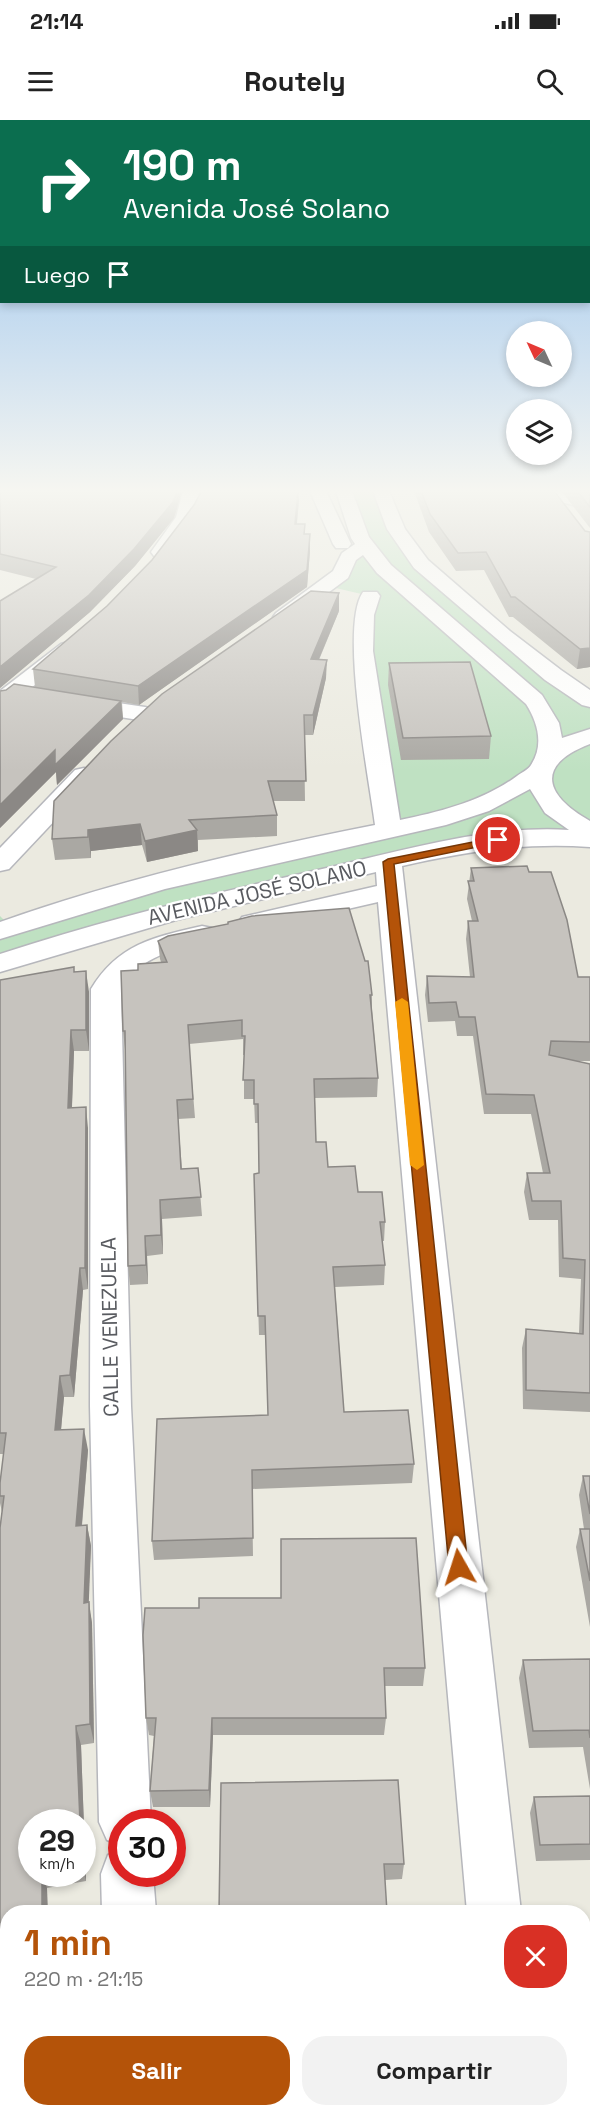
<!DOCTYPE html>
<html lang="es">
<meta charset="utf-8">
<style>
body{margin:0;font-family:"Space Grotesk",sans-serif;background:#f2f2f2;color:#222;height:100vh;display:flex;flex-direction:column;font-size:22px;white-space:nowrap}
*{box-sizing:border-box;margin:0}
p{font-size:20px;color:#767676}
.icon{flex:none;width:33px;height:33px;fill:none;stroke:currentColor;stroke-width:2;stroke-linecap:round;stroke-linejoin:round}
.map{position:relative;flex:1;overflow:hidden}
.panel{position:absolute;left:0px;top:1785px;width:591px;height:212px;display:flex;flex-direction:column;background:#fff;border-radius:24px 24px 0 0;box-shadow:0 3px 9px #0003}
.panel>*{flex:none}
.guide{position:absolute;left:0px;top:0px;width:591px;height:183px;box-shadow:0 3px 9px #0003;background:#0b6e4f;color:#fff;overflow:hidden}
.needle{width:39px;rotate:314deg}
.controls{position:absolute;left:506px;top:201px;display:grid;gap:12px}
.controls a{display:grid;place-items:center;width:66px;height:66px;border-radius:50%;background:#fff;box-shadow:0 3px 9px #0003;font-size:30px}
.speed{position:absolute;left:18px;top:1689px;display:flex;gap:12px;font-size:30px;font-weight:700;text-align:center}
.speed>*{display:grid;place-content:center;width:78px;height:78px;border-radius:50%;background:#fff;box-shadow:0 3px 9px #0003;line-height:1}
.speed small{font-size:15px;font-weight:400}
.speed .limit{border:9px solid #d22;background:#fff;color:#111}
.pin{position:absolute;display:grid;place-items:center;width:51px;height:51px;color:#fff;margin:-26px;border:3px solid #fff;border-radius:50%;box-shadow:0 2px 6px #0007}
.me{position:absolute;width:66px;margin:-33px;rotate:354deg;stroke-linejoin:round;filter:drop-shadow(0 0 4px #0008)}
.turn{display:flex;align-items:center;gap:21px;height:126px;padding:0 24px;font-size:27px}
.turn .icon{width:78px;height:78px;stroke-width:2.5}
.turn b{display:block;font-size:42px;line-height:51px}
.then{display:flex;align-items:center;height:57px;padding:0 24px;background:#0003;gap:12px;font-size:22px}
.round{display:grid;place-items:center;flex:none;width:63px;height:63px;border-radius:24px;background:#f2f2f2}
.summary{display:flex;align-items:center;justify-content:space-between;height:102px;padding:0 24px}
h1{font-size:36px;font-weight:800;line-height:45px;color:#b45309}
.button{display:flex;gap:12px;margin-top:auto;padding:12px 24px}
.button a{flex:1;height:69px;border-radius:24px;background:#b45309;color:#fff;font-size:24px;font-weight:800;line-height:69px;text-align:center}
.button a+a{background:#f2f2f2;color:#222}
.status{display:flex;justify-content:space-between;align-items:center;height:42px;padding:0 30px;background:#fff;direction:ltr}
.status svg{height:16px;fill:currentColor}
header{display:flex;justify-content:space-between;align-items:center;height:78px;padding:0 24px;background:#fff;font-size:27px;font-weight:800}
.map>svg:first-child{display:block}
.green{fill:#bfe1c2}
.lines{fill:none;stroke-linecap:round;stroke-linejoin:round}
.minor-casing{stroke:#b6b7bc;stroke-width:3}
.minor{fill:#fff;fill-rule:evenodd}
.wall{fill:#aaa8a3;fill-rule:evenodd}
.shaded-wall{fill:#8b8885}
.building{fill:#c6c3be;stroke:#8b8885;stroke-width:1.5}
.route{fill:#b45309;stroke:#753606;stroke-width:1.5}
.slow{fill:#f59e0b}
.labels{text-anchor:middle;stroke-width:4.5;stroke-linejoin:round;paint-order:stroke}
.street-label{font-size:21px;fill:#595b60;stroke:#fff}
</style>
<div class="status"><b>21:14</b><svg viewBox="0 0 49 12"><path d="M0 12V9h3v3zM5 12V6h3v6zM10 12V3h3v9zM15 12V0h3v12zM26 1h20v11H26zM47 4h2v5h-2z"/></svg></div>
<header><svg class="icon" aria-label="menu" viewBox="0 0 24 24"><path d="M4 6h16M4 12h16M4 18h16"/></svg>Routely<svg class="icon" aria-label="search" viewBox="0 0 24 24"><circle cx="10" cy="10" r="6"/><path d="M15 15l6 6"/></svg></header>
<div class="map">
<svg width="590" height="1996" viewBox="0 0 590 1996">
<rect width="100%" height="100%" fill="#ebeae0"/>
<path class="green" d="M344,371h37l21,49 188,160v139l-92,1 -498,123v-47l11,11 378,-97 -20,-145 1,-89 -43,-10 30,-37z"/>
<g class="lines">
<defs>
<g id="minor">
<path d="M183,371h16l-5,26 -28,39h-12l-3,-4 25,-35z"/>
<path d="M310,371h16l25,53 -3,4h-12l-3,-4z"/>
<path d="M336,371h16l17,46 22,28 151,130 17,28 3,15 28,-9v15c-55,21 -46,51 0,77v26c-65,-5 -125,5 -188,19l119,1046h-54l-89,-1010 -126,29 -10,-2 -4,-6 4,-6 135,-31 -1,-14 -200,48 -176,52v-18c109,-36 220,-62 331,-87 78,-18 158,-42 238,-37l-24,-17 -15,-24 -41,22 -43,14 -281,64 -165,50v-17c122,-43 249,-72 375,-97 -6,-47 -36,-199 -12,-233h14l3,4 -6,19 -1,36 27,169c40,-8 83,-19 117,-44 4,-3 12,-7 14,-11 13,-20 7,-42 -5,-61l-149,-131 -14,-18 -7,5 -8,18 -58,43h-14l-3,-4 3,-4 57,-42 9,-18 13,-9 -4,-6z"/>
<path d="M373,371h16l16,38 23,31 82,71 51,39 29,20v17l-8,-2 -37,-25 -131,-112 -27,-39z"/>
<path d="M529,371h30l31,8v10l-59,-14z"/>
<path d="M68,522l7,2 3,4 -3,4 -67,55 -8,2v-18l61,-47z"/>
<path d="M78,577l67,10 8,2 3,5 -3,5 -8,2 -75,-12 -3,-5 3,-5z"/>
<path d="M84,648l9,2 3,5 -3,5 -84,89 -9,2v-23l75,-78z"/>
<path d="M202,806l10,2 4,6 -4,6c-34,8 -73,16 -91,49l10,417 20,416h-29v24l-15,-6 -8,-18 -9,-416 1,-417c27,-45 63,-52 111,-63z"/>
<path d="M122,1730v24h31l3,38h-54l-1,-38 7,-19z"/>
<path d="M109,1989h58l1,7h-60z"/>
<path d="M486,1989h58l2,7h-60z"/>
</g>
</defs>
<use href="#minor" class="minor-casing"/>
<use href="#minor" class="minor"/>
</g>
<g class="wall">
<path d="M0,371h182l-8,27 -39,48 -45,46 -90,76v-87l36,-22 -36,-9z"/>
<path d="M414,371h140l36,176 -13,2 -64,-52h-4l-25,-47 -28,1 -27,-39z"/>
<path d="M560,371h30v37l-28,-36z"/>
<path d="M299,380l-2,24h8v10l5,17 -3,36 -168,118 -17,-3 1,17 -66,66 -1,-13 -56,56v-137l35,-4 -2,-18z"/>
<path d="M339,491l-20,49 7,18 -13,57h-9l1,66h-32l4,14v21l-79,4v11l-51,11 -5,-17 -51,6v7l-36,2 -3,-21z"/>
<path d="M389,543l102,73 -2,23 -88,1 -13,-75z"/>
<path d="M471,748l58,4 49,105h12v84h-15l15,3v348l-67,-3 -1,-61 4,-19 53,4 2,-54 -22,-2 -1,-57h-29l-5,-28 3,-19h16l-12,-59h-47l-11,-78h-16l-2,-15 -27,1 -3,-27 2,-19 43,1 -4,-38 2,-18h4l-5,-22z"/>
<path d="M158,821l214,54v15l6,68 -1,19 -62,1 1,44 12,25 30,25 27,30 -1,19h-2l3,24 -1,20 -49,2 9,125 70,52 -2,19 -160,6 1,67 -99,4 -2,-19 116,-126 -2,-80h-7l-5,-161 5,-1 -1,-50h-3l-1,-24h-10v-44h-1v-16l-54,5 6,74 -17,1 4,50 16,-1 4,48 -40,3 1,35 -16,2 1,28 -18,1 -2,-19 -3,-217 -2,-18 15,-61 23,-8 -1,-3z"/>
<path d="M74,852l15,20v59h-15l-2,57 16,20v161l-5,1 -9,107h-10l-3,33 27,20 -6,76 5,-1 4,21 -3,56 4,21 2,120 -13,2 5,136 -39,7 -39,221h84v7h-92l2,-604 -2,-9v-20l4,-29h-4v-474zM82,1702v52h-50z"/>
<path d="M583,1356h7v151l-14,-80 4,-18h4l-5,-34z"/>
<path d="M143,1515l282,33 -2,18h-39l2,32 -2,17h-171l-3,72h-57l-3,-16 4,-55 -5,-1 -3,-17z"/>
<path d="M590,1539v130l-7,-42 -54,1 -10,-70 4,-18z"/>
<path d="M221,1663l183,81 -2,15 -17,1z"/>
<path d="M590,1676v64l-54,1 -6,-48 4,-16z"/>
</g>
<g class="shaded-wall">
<path d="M177,371h5l-8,27 -39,48 -45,46 -90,76v-21z"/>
<path d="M298,371l1,9 -4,40v-16z"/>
<path d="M310,414v17l-3,36 -168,118 -1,-19z"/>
<path d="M339,473v18l-28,67v-19z"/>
<path d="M590,528v19l-13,2 3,-20z"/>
<path d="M327,540l-1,18 -13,57v-20z"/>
<path d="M121,581l2,18 -66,66 -1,-13 -56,56v-23l55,-55z"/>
<path d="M140,704l2,21 -51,6v7l-3,-28z"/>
<path d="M197,710l1,21 -51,11 -2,-21z"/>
<path d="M86,851l3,21v59l-3,-21z"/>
<path d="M71,910l3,21 -3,78 -3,-21z"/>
<path d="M86,987l2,21v161l-3,-21z"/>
<path d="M160,1080l2,19 1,35 -2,-19z"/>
<path d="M145,1116l2,20 1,28 -2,-19z"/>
<path d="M80,1148l3,22 -9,107 -4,-22z"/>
<path d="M60,1256l4,21 -5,54 -4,-21z"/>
<path d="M84,1309l4,21 -8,96 -4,-20z"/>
<path d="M87,1405l4,21 -3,77 -4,-20z"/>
<path d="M89,1482l3,21 2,120 -4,-19z"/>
<path d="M212,1598l1,17 -3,72 -1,-17z"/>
<path d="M76,1606l5,19 5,136 -4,-15v-44h-2z"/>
<path d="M42,1754h1l4,14 1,24h-6z"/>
<path d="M87,1989h5v7h-4z"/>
</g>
<g class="building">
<path d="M0,371h177l-4,11 -39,47 -45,46 -89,72v-66l56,-34 -56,-13z"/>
<path d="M200,371h98l-3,33h10l-1,10h6l-3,36 -169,116 -105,-17 74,-63 45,-46 42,-55 6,-11z"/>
<path d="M421,371h133l31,40 5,1v116l-10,1 -65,-52h-4l-25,-45 -28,1 -28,-39z"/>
<path d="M577,371h13v16z"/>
<path d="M311,471l28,2 -28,66 16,1 -14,55h-9l2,66h-38l9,34 -88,5 8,10 -52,11 -5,-17 -52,6v7l-36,2 2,-38 57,-60 51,-47z"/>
<path d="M470,542l21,74 -88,2 -14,-75z"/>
<path d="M14,564l107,17 -66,64v-15l-55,55v-114l6,-1z"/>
<path d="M527,746l2,6h22l16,48 11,57h12v65l-39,-1 -2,14 41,9v329l-64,-3v-61l57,5 2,-74 -22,-2 -2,-57h-29l-5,-28h23l-16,-78 -48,-1 -11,-77h-16l-3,-15 -27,1 -2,-27 47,1 -6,-56h10l-10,-40h6l-3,-13z"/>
<path d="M349,788l16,53h3l4,34h-2l8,83 -64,1 2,63h10l2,25 27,-1 3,26h24l3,30h-5l5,43 -52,2 11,145 64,-2 6,54 -162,6 1,68 -101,3 5,-122 111,-4 -3,-99h-7l-4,-142 5,-1 -1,-69h-4v-24h-11l2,-44h-3v-16l-54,5 5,74 -16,1 4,69 17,-1 3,29 -41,3 1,35 -16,1 1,29 -18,1 -3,-235h-2l-2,-60 17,-1v-6l29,-2 -9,-21 10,-5 60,-12v-2l24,-6z"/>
<path d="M74,847v5l12,-1v59h-15l-3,78 18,-1 -1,161h-5l-10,107 -10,1 -5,54 29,-1 -8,97 11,-1 -3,78 5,-1 1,122 -14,2 4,96h-48v52h10v38h-34v197h79l1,7h-88v-588l4,-32h-4v-13l6,-50h-6v-453z"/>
<path d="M583,1356h7v38z"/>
<path d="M580,1409h10v52z"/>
<path d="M416,1418l9,130h-41l2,50h-174l-3,72 -59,1 6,-73h-10l-3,-83 2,-27h54v-10h82v-59z"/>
<path d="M590,1539v79l-1,-8 -56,1 -10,-71z"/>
<path d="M398,1660l6,84h-20l3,48h-168l2,-129z"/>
<path d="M590,1676v48l-50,1 -6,-48z"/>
<path d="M262,1989h168l1,7h-169z"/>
</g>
<linearGradient id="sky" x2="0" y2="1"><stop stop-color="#8dbdee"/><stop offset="0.57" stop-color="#f6f6f1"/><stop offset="1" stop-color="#f6f6f1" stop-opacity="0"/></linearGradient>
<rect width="590" height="651" fill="url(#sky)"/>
<path class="route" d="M498,717h4v5l-108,22 74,703 -3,6 -6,3 -7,-3 -3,-6 -66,-705 5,-3z"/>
<path class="slow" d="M402,878l6,4 16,163 -7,5 -7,-5 -15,-163z"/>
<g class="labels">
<g class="street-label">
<text transform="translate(257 773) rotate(-13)" y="7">AVENIDA JOSÉ SOLANO</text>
<text transform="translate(110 1207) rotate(-91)" y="7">CALLE VENEZUELA</text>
</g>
</g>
</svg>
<div class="controls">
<a><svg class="needle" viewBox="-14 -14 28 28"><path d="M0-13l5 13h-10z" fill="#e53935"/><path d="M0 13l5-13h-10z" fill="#767676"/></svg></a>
<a><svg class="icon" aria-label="layers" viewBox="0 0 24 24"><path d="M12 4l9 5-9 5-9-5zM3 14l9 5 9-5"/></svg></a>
</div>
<div class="speed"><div>29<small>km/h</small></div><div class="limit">30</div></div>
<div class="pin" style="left:498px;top:720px;background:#d93025"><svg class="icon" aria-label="arrive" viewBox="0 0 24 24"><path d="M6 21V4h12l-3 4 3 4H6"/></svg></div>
<svg class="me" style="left:459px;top:1447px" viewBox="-20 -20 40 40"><path d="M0-17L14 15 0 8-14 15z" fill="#b45309" stroke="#fff" stroke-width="4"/></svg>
<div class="guide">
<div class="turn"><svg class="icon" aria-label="right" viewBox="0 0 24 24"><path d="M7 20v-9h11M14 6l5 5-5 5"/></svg><div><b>190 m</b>Avenida José Solano</div></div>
<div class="then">Luego<svg class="icon" aria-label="arrive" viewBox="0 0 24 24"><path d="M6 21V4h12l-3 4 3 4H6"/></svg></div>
</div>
<section class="panel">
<div class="summary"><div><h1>1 min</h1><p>220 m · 21:15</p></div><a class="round" style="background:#d93025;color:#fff"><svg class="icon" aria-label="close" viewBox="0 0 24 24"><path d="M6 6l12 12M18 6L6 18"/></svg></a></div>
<div class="button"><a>Salir</a><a>Compartir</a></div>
</section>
</div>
